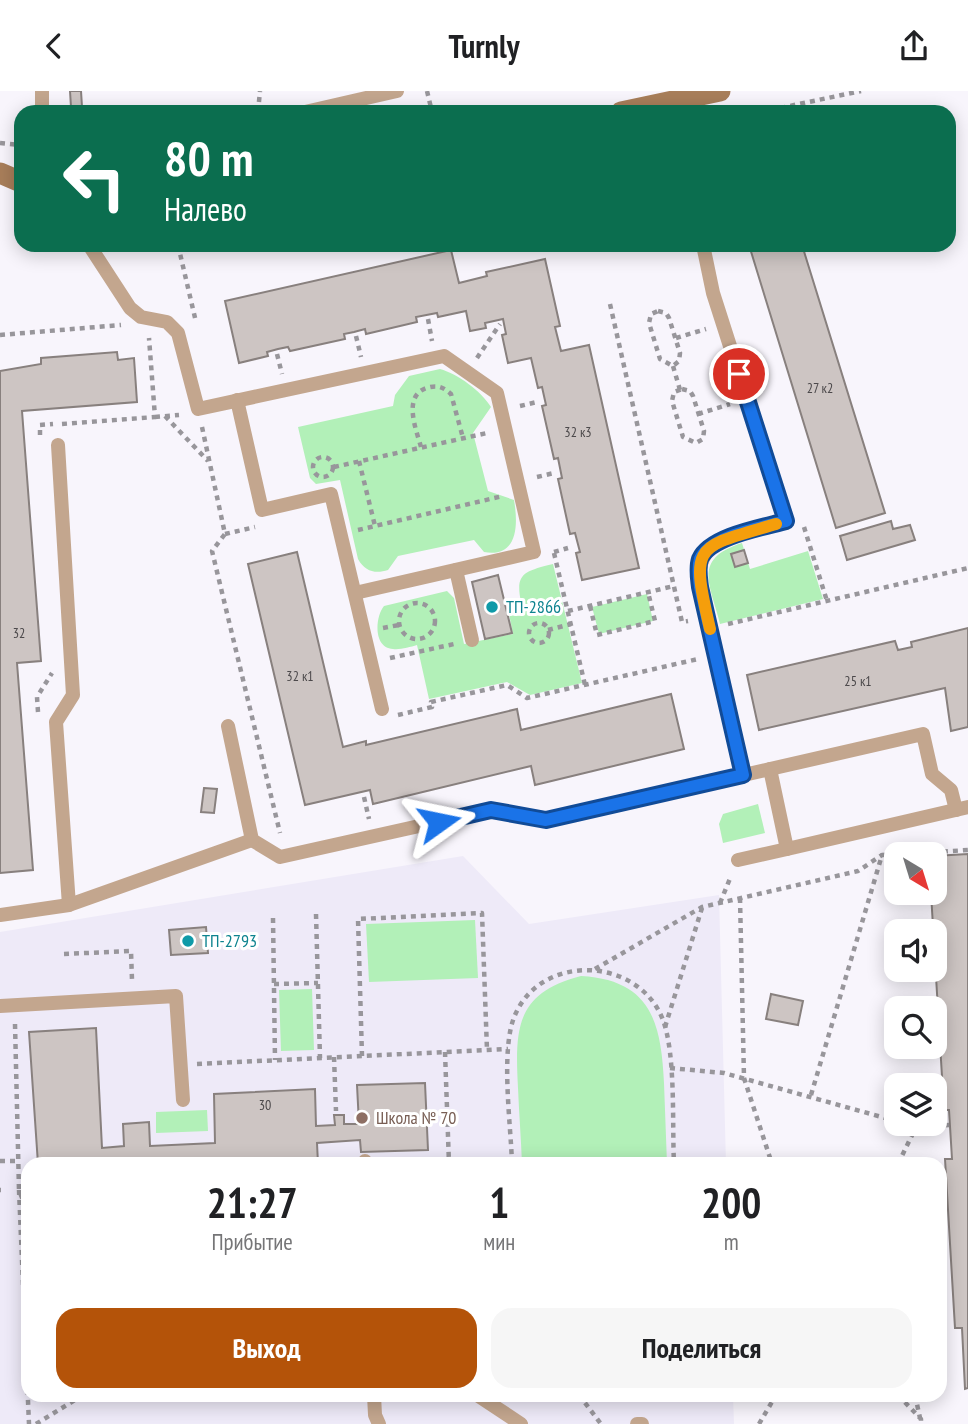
<!DOCTYPE html>
<html lang="ru">
<meta charset="utf-8">
<style>
body{margin:0;font-family:"PT Sans Narrow",sans-serif;background:#f6f6f6;color:#202124;height:100vh;display:flex;flex-direction:column;font-size:26px;white-space:nowrap}
*{box-sizing:border-box;margin:0}
p{font-size:23px;color:#757577}
.icon{flex:none;width:38px;height:38px;fill:none;stroke:currentColor;stroke-width:2;stroke-linecap:round;stroke-linejoin:round}
.map{position:relative;flex:1;overflow:hidden}
.drawer{position:absolute;left:21px;top:1066px;width:926px;height:245px;display:flex;flex-direction:column;background:#fff;border-radius:21px;box-shadow:0 4px 18px #0003}
.drawer>*{flex:none}
.banner{position:absolute;left:14px;top:14px;width:942px;height:147px;border-radius:21px;box-shadow:0 4px 18px #0003;background:#0b6e4f;color:#fff;overflow:hidden}
.needle{width:46px;rotate:142deg}
.tools{position:absolute;left:884px;top:751px;display:grid;gap:14px}
.tools a{display:grid;place-items:center;width:63px;height:63px;border-radius:14px;background:#fff;box-shadow:0 4px 18px #0003;font-size:35px}
.pin{position:absolute;display:grid;place-items:center;width:60px;height:60px;color:#fff;margin:-30px;border:4px solid #fff;border-radius:50%;box-shadow:0 2px 7px #0007}
.me{position:absolute;width:77px;margin:-38px;rotate:78deg;stroke-linejoin:round;filter:drop-shadow(0 0 5px #0008)}
.turn{display:flex;align-items:center;gap:24px;height:147px;padding:0 35px;font-size:32px}
.turn .icon{width:91px;height:91px;stroke-width:2.5}
.turn b{display:block;font-size:49px;line-height:60px}
.eta{display:flex;justify-content:space-evenly;align-items:center;height:119px;text-align:center}
.eta b{font-size:42px;font-weight:600;line-height:49px}
.cta{display:flex;gap:14px;margin-top:auto;padding:14px 35px}
.cta a{flex:1;height:80px;border-radius:21px;background:#b45309;color:#fff;font-size:28px;font-weight:600;line-height:80px;text-align:center}
.cta a+a{background:#f6f6f6;color:#202124}
header{display:flex;justify-content:space-between;align-items:center;height:91px;padding:0 35px;background:#fff;font-size:32px;font-weight:600}
.map>svg:first-child{display:block}
.built{fill:#eeeaf8}
.green{fill:#b2f0b8}
.building{fill:#cdc5c3;stroke:#88807e;stroke-width:2}
.lines{fill:none;stroke-linecap:round;stroke-linejoin:round}
.path{stroke:#98969b;stroke-width:4.5;stroke-dasharray:5 5;stroke-linecap:butt}
.lane{stroke:#c3a68e;stroke-width:14}
.secondary{stroke:#a87e5a;stroke-width:21}
.route-casing{stroke:#114b97;stroke-width:18}
.route{stroke:#1a73e8;stroke-width:12}
.slow{stroke:#f59e0b;stroke-width:12}
.culture-dot{fill:#0f9aa8;stroke:#fff;stroke-width:2.5}
.education-dot{fill:#8d6e63;stroke:#fff;stroke-width:2.5}
.labels{text-anchor:middle;stroke-width:6;stroke-linejoin:round;paint-order:stroke}
.number-label{font-size:14px;fill:#4b484a}
.culture-label{font-size:18px;fill:#0d838f;stroke:#fff;text-anchor:start}
.education-label{font-size:18px;fill:#785e54;stroke:#fff;text-anchor:start}
</style>
<header><svg class="icon" aria-label="back" viewBox="0 0 24 24"><path d="M15 5l-7 7 7 7"/></svg>Turnly<svg class="icon" aria-label="share" viewBox="0 0 24 24"><path d="M12 15V3M7 8l5-5 5 5M5 13v7h14v-7"/></svg></header>
<div class="map">
<svg width="968" height="1333" viewBox="0 0 968 1333">
<rect width="100%" height="100%" fill="#f8f5fc"/>
<path class="built" d="M463,765l66,68 190,-29 7,269h-698v231h705l1,29h-734v-492z"/>
<g class="green">
<path d="M440,278c18,5 41,22 51,38l-18,26 15,58 26,9c4,23 5,58 -30,52l-10,-12 -76,16 -10,14c-12,4 -23,2 -30,-11l-18,-79 -24,4 -6,-6 -12,-51 95,-21 2,-11 14,-19z"/>
<path d="M742,452l8,26 58,-18 15,48 -103,25c-10,-40 -28,-65 22,-81z"/>
<path d="M553,473l29,119 -52,12 -23,-13 -78,17 -12,-54c-7,2 -17,5 -24,4 -20,-1 -18,-32 -9,-43l63,-15 7,7 10,46 49,-10 -4,-20 14,-4c-9,-35 -3,-38 30,-46z"/>
<path d="M647,503l6,27 -54,13 -7,-27z"/>
<path d="M758,713l7,29 -42,10 -4,-19 4,-10z"/>
<path d="M475,829l3,58 -109,4 -3,-58z"/>
<path d="M581,885c70,4 80,46 83,107 1,27 2,54 3,81h-145c-1,-26 -3,-51 -4,-76 -3,-59 -3,-95 63,-112z"/>
<path d="M312,898l2,61 -33,1 -2,-61z"/>
<path d="M207,1019l1,21 -52,2v-21z"/>
</g>
<g class="building">
<path d="M70,0h11l1,16h-11z"/>
<path d="M749,154h53l83,268 -49,15z"/>
<path d="M451,159l8,33 28,-7 -1,-4 59,-13 15,67 -5,1 6,24 28,-6 50,223 -57,12 -6,-27 4,-1 -5,-19 -5,1 -12,-55 4,-1 -4,-20 -4,1 -12,-53 4,-1 -4,-18 -4,1 -7,-30 -23,5 -6,-28 4,-1 -3,-15 -18,4 1,5 -16,3 -4,-20 -28,6 -1,-4 -21,4 1,5 -51,12 -1,-5 -11,3 -10,2 1,5 -55,12 -2,-4 -10,2 -11,3 1,4 -29,7 -14,-62z"/>
<path d="M117,261l1,8 16,-2 3,44 -115,9 19,250 -24,2 16,207 -33,3v-502l41,-7v-6z"/>
<path d="M891,430l2,8 17,-4 5,15 -68,20 -7,-24z"/>
<path d="M744,459l4,13 -13,4 -4,-13z"/>
<path d="M297,461l46,195 23,-6v4l151,-36 4,21 150,-36 13,55 -149,36 -4,-19 -158,38 -3,-14 -65,15 -57,-241z"/>
<path d="M498,484l14,58 -27,6 -13,-57z"/>
<path d="M968,537v99l-17,4 -6,-43 -186,42 -12,-55 148,-34 3,9 14,-3 -1,-5z"/>
<path d="M204,697l13,1 -3,24 -13,-1z"/>
<path d="M968,763v534l-3,1 -3,-61h-7l-10,-169h7l-3,-49h-5l-13,-217h3v-37z"/>
<path d="M206,836l2,26 -37,2 -2,-25z"/>
<path d="M771,903l32,7 -5,24 -32,-6z"/>
<path d="M96,937l6,120 22,-2 -1,-22 26,-2 1,24 65,-3 -1,-49 101,-5 1,37 19,-1 -1,-10h10v9h15l-2,-39 68,-2 3,67 -67,2 -1,-12 -43,3 1,21h-280l-9,-132z"/>
</g>
<g class="lines">
<g class="path">
<path d="M427,0l5,21"/>
<path d="M258,21l2,-21"/>
<path d="M761,21l100,-21"/>
<path d="M0,52l21,2"/>
<path d="M178,154l18,77"/>
<path d="M610,213l72,318 6,-1"/>
<path d="M658,220l8,2 3,5 11,35 -1,8 -6,5 -13,-7 -11,-36 2,-9z"/>
<path d="M428,228l4,22"/>
<path d="M0,244l121,-10"/>
<path d="M356,245l5,21"/>
<path d="M676,247l30,-9"/>
<path d="M277,263l5,20"/>
<path d="M477,267l23,-34"/>
<path d="M673,275l7,24"/>
<path d="M682,298l8,2 3,5 11,35 -1,8 -7,4 -13,-6 -11,-36 2,-9z"/>
<path d="M520,315l17,-4"/>
<path d="M698,323l32,-10"/>
<path d="M165,325l43,45"/>
<path d="M155,326l24,-2"/>
<path d="M62,333l93,-7 -6,-79"/>
<path d="M202,336l23,107 -13,17 68,282"/>
<path d="M40,344v-10l13,-1"/>
<path d="M421,356c-5,-18 -20,-54 9,-60 9,-2 14,1 21,7l12,44"/>
<circle cx="323" cy="376" r="10"/>
<path d="M359,370l16,65"/>
<path d="M334,376l153,-34"/>
<path d="M537,386l17,-4"/>
<path d="M804,436l23,74"/>
<path d="M358,439l145,-34"/>
<path d="M225,443l30,-7"/>
<path d="M554,461l14,-4"/>
<path d="M554,462l31,132"/>
<circle cx="417" cy="530" r="18"/>
<path d="M590,515l7,29 58,-14 -7,-29"/>
<path d="M568,520l106,-25"/>
<circle cx="539" cy="542" r="10"/>
<path d="M728,533l240,-56"/>
<path d="M383,537l16,-3"/>
<path d="M548,539l23,-6"/>
<path d="M390,567l64,-14"/>
<path d="M38,621l-1,-15 15,-24"/>
<path d="M398,624l34,-8 -1,-5 76,-17 20,13 171,-39"/>
<path d="M364,706l5,22"/>
<path d="M903,763l65,-4"/>
<path d="M740,807l4,180 28,86"/>
<path d="M720,812l11,-27"/>
<path d="M316,823l4,144"/>
<path d="M273,827l2,142"/>
<path d="M64,863l67,-3 1,29"/>
<path d="M595,878l107,-62 156,-36 24,-16"/>
<path d="M274,893l44,-1"/>
<path d="M15,933l4,166 9,23"/>
<path d="M665,936l37,-119"/>
<path d="M445,961l4,112"/>
<path d="M362,965l-4,-137 124,-6 5,137"/>
<path d="M334,966l2,54"/>
<path d="M197,973l311,-15"/>
<path d="M670,977l54,5 172,48"/>
<path d="M811,1004l71,-240 14,-1"/>
<path d="M905,1032l11,4 34,-2"/>
<path d="M0,1070h19"/>
<path d="M512,1073c-1,-39 -12,-115 3,-149 27,-63 124,-58 148,5 13,35 9,105 11,144"/>
<path d="M898,1073l18,-37"/>
<path d="M0,1099h1"/>
<path d="M19,1099l10,234"/>
<path d="M579,1304l22,29"/>
<path d="M589,1304h22"/>
<path d="M898,1304l23,24v5"/>
<path d="M915,1304l5,23"/>
<path d="M36,1333l47,-29"/>
<path d="M759,1333l17,-29"/>
</g>
<g class="lane">
<path d="M42,0v21"/>
<path d="M305,21l92,-21"/>
<path d="M89,154l41,63 11,9 26,5 11,11 20,76 246,-53 53,37 37,159 -179,41"/>
<path d="M703,154l10,48 73,228c-40,12 -94,12 -86,66l43,188"/>
<path d="M237,309l25,110 69,-16 51,215"/>
<path d="M58,354l15,250 -17,27 13,183"/>
<path d="M456,479l16,70"/>
<path d="M228,635l24,114 28,17 211,-47 55,10 224,-51 17,80 181,-42"/>
<path d="M770,678l153,-35 9,40 19,16 5,20"/>
<path d="M738,769l49,-11"/>
<path d="M0,824l69,-10 183,-65"/>
<path d="M0,915l176,-10 7,104"/>
<path d="M365,1070v3"/>
<path d="M374,1304l1,20 4,9"/>
<path d="M477,1304l44,29"/>
<path d="M637,1333h5"/>
</g>
<g class="secondary">
<path d="M621,21l99,-21"/>
<path d="M0,82l21,9"/>
</g>
</g>
<g class="lines">
<defs>
<path id="route" d="M439,731l52,-12 55,10 197,-45 -43,-188c-1,-9 -3,-19 0,-28 10,-23 64,-32 86,-38l-47,-147"/>
</defs>
<use href="#route" class="route-casing"/>
<use href="#route" class="route"/>
<path class="slow" d="M710,538c-20,-86 -16,-81 66,-105"/>
</g>
<g class="culture-dot">
<circle cx="492" cy="516" r="7"/>
<circle cx="188" cy="850" r="7"/>
</g>
<circle class="education-dot" cx="362" cy="1027" r="7"/>
<g class="labels">
<g class="number-label">
<text x="820" y="302">27 к2</text>
<text x="578" y="346">32 к3</text>
<text x="19" y="547">32</text>
<text x="300" y="590">32 к1</text>
<text x="858" y="595">25 к1</text>
<text x="265" y="1019">30</text>
</g>
<g class="culture-label">
<text x="506" y="522">ТП-2866</text>
<text x="202" y="856">ТП-2793</text>
</g>
<g class="education-label">
<text x="376" y="1033">Школа № 70</text>
</g>
</g>
</svg>
<div class="tools">
<a><svg class="needle" viewBox="-14 -14 28 28"><path d="M0-13l5 13h-10z" fill="#e53935"/><path d="M0 13l5-13h-10z" fill="#757577"/></svg></a>
<a><svg class="icon" aria-label="sound" viewBox="0 0 24 24"><path d="M4 9h4l5-4v14l-5-4H4zM17 9q2 3 0 6"/></svg></a>
<a><svg class="icon" aria-label="search" viewBox="0 0 24 24"><circle cx="10" cy="10" r="6"/><path d="M15 15l6 6"/></svg></a>
<a><svg class="icon" aria-label="layers" viewBox="0 0 24 24"><path d="M12 4l9 5-9 5-9-5zM3 14l9 5 9-5"/></svg></a>
</div>
<div class="pin" style="left:739px;top:283px;background:#d93025"><svg class="icon" aria-label="arrive" viewBox="0 0 24 24"><path d="M6 21V4h12l-3 4 3 4H6"/></svg></div>
<svg class="me" style="left:439px;top:731px" viewBox="-20 -20 40 40"><path d="M0-17L14 15 0 8-14 15z" fill="#1a73e8" stroke="#fff" stroke-width="4"/></svg>
<div class="banner">
<div class="turn"><svg class="icon" aria-label="left" viewBox="0 0 24 24"><path d="M17 20v-9H6M10 6l-5 5 5 5"/></svg><div><b>80 m</b>Налево</div></div>
</div>
<section class="drawer">
<div class="eta">
<div><b>21:27</b><p>Прибытие</p></div>
<div><b>1</b><p>мин</p></div>
<div><b>200</b><p>m</p></div>
</div>
<div class="cta"><a>Выход</a><a>Поделиться</a></div>
</section>
</div>
